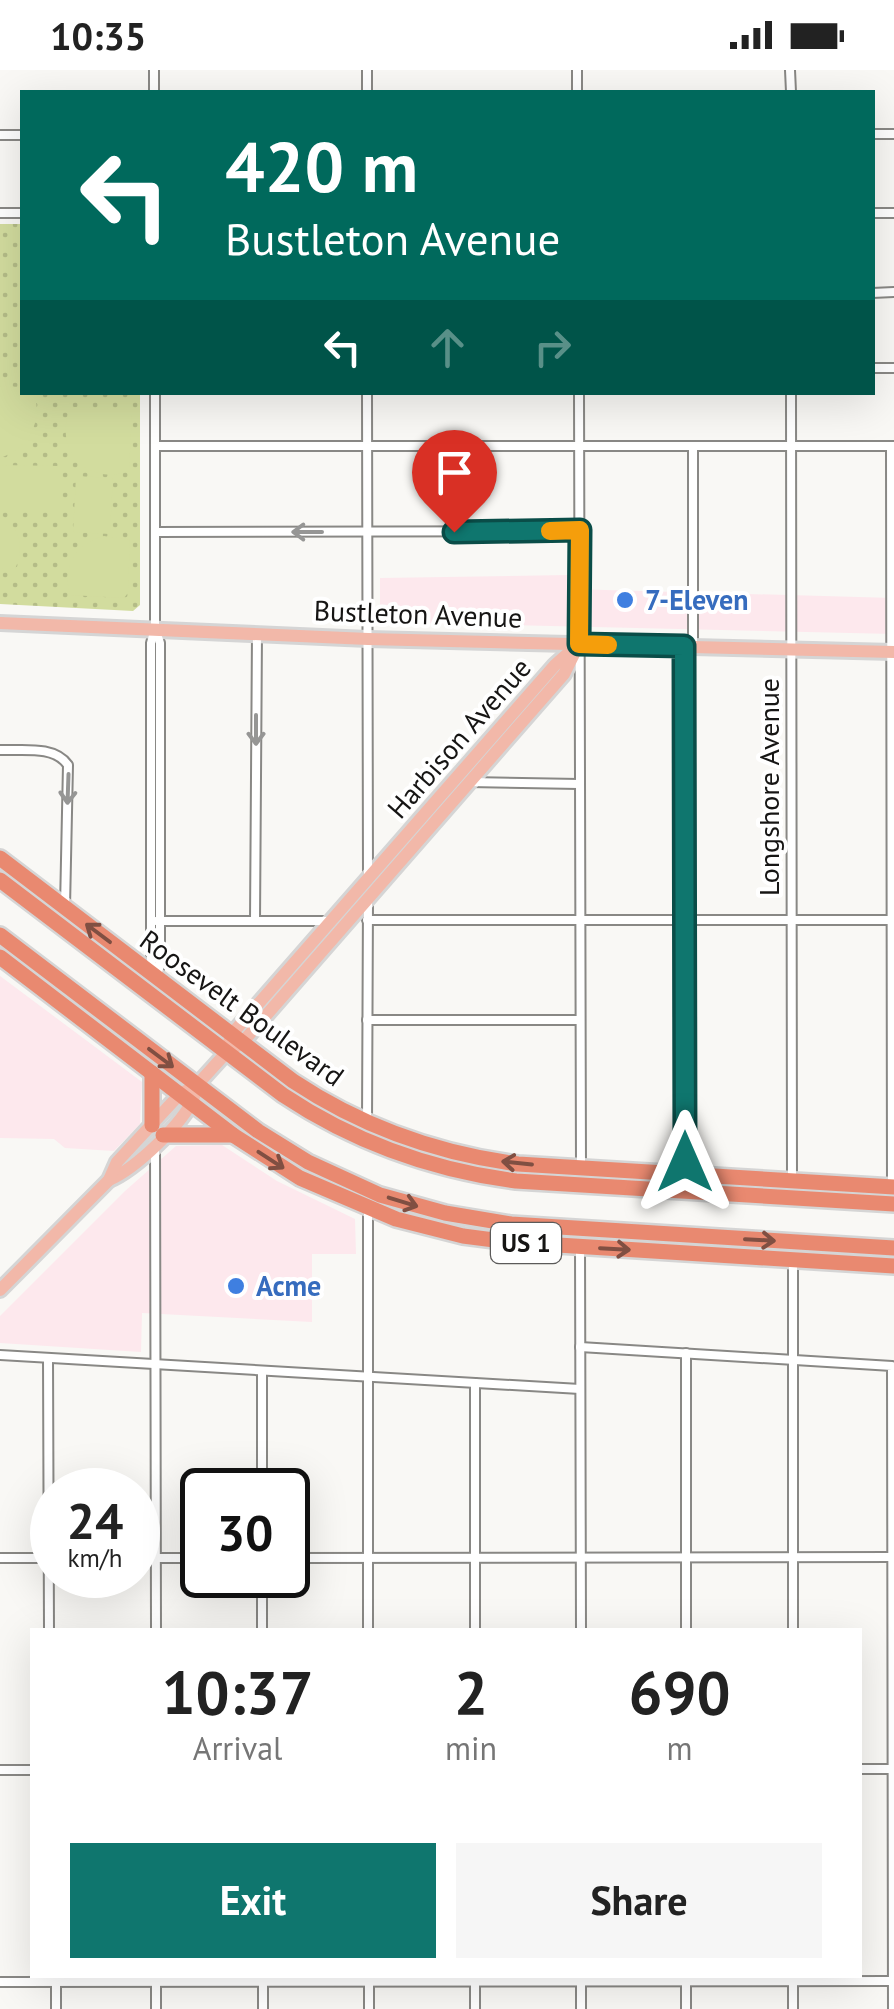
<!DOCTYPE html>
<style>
body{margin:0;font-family:"PT Sans",sans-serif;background:#f6f6f6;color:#222;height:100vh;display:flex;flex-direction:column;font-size:38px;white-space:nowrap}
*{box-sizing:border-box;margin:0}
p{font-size:32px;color:#767676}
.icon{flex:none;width:55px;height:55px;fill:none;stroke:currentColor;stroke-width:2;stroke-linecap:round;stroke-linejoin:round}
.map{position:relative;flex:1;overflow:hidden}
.details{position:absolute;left:30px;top:1558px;width:832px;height:350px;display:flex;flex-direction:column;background:#fff;border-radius:0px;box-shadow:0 10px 40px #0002}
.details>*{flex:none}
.top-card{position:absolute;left:20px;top:20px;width:855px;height:305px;border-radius:0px;box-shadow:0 10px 40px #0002;background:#00695c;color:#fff;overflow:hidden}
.speed{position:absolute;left:30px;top:1398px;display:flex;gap:20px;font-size:50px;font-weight:700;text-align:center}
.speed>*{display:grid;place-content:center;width:130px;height:130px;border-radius:50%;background:#fff;box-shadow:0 10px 40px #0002;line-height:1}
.speed small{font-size:25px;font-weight:400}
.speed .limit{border:5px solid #111;border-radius:15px;background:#fff;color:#111}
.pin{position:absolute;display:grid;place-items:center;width:85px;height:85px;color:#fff;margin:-102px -42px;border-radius:50% 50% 50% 0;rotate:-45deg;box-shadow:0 0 10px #0007}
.pin .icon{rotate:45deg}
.me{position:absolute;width:110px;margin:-55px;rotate:0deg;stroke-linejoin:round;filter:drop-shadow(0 0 8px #0008)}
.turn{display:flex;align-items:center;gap:35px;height:210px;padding:0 40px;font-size:45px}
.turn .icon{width:130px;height:130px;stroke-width:2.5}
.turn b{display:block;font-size:70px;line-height:85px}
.lanes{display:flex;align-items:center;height:95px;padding:0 40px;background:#0003;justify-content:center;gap:50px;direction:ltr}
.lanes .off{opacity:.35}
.eta{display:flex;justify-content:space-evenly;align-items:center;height:170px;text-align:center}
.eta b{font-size:60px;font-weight:800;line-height:70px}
.primary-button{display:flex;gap:20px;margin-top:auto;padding:20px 40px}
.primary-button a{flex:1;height:115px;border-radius:0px;background:#0f766e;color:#fff;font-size:40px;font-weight:800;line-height:115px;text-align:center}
.primary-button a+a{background:#f6f6f6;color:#222}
.status{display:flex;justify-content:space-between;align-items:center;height:70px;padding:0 50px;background:#fff;direction:ltr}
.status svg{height:28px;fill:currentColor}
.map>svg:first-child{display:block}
.commercial{fill:#fde8ed}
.park{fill:url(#park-dots)}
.pitch{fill:#d2dc9e}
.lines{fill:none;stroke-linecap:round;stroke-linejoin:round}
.street-casing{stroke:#898885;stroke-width:12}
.primary-casing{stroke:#d5d5d5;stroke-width:18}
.highway-casing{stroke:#d5d5d5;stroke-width:20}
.street{stroke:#fff;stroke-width:8}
.primary{stroke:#f2b8a9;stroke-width:12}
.highway{stroke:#e98970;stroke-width:15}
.oneway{stroke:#969695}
.oneway2{stroke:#804f42}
.route-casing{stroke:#0a4d48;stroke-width:25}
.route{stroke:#0f766e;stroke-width:18}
.slow{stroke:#f59e0b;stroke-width:18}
.shop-dot{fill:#3f7fe0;stroke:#fff;stroke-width:4}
.labels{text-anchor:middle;stroke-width:8;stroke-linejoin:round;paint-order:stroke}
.shield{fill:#fff;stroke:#5c5b5a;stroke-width:2.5}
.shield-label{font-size:25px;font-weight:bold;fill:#161514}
.shop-label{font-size:28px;font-weight:bold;fill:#366cbe;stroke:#fff;text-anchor:start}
.street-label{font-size:28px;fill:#161514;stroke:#fff}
</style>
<div class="status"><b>10:35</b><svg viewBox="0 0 49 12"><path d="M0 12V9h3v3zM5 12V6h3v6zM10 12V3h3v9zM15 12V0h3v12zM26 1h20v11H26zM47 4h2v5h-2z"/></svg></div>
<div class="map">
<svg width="894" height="1939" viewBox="0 0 894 1939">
<defs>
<pattern id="park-dots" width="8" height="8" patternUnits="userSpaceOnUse" patternTransform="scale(2.5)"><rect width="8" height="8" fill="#d2dc9e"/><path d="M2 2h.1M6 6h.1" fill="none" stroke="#b4bc87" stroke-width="1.8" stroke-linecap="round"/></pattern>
</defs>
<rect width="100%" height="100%" fill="#f9f8f5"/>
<g class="commercial">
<path d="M569,505l1,14 324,9v36l-514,-12v-44z"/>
<path d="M0,906l142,106 -2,42 -26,27 -49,-3 -11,-9 -54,-1z"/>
<path d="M222,1075l55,36 78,38 1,35h-44v68l-170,-9 -1,39 -141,-9v-27l125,-125 51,-45z"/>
</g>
<path class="park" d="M0,154h22v168l118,1v212l-7,6 -133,-7z"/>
<g class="pitch">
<path d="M0,316l22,1v5l12,1c9,29 -5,55 -34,65z"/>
<path d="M71,337l55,2 6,7 -3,55c-43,16 -77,-24 -58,-64z"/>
<path d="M0,395l59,1v44h-59z"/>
<path d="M76,406l37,2 -3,56 -37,-2z"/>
<path d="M0,444c20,14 25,33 15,55l-15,-1z"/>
<path d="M104,466l26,4 -2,53 -4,5 -54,-3c-8,-28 5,-52 34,-59z"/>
</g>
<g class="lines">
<defs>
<g id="street">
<path d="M367,0v22"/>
<path d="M577,0v22"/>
<path d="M790,0l1,22"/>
<path d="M154,22v-22"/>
<path d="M872,64h22"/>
<path d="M0,65h22"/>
<path d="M0,143h22"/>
<path d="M872,143h22"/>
<path d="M872,223l22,-1"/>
<path d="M872,298h22"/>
<path d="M155,322v236l5,15v323l-4,11"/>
<path d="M367,322l1,486"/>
<path d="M579,322l2,776"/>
<path d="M791,322l1,789"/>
<path d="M156,376h738"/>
<path d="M693,376v201"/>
<path d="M891,376l1,740"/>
<path d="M155,462l425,-1"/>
<path d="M684,576l1,528"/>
<path d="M0,680c22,1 54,-5 68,15l-3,142"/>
<path d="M469,712l110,2"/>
<path d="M367,850h526"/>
<path d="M156,851h176"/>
<path d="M255,851l2,-288"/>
<path d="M154,903l-3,-14v-316l4,-15"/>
<path d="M367,950h213"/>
<path d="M367,1053l1,-221"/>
<path d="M155,1075l1,485"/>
<path d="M368,1140v420"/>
<path d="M580,1177l1,383"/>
<path d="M793,1190v370"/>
<path d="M580,1277l312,19 1,643"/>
<path d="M686,1283v277"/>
<path d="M0,1285l580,34"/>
<path d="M48,1288l1,272"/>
<path d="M262,1301v119"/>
<path d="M0,1488h50"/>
<path d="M138,1488h64"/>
<path d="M288,1488l605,-1"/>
<path d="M262,1505v55"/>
<path d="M475,1560v-247"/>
<path d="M860,1699h34"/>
<path d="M0,1700h32"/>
<path d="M56,1905v34"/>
<path d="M156,1905v34"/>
<path d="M263,1905v34"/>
<path d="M369,1905v34"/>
<path d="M475,1905v34"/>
<path d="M581,1905v34"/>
<path d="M686,1905v34"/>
<path d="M0,1912l894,-1"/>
<path d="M793,1939v-34"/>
</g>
<g id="primary">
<path d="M0,553l368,16 526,13"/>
<path d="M229,973l2,-8 324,-370 18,-16"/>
<path d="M109,1110c26,-11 74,-56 85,-83"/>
<path d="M0,1220l109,-110 8,-18 63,-68 17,-9 29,-32 16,-10 322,-369 15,-30"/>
</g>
<g id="highway">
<path d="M0,788l293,223c69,46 142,72 225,83l376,23"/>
<path d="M0,810l283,215c72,48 148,75 233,86l378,23"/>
<path d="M0,865l258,196 50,31 72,33 65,18 66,11 383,24"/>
<path d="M0,887l233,178 67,43 96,41 67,17 47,6 384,24"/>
<path d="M152,1003v52"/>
<path d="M163,1065h70"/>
</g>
</defs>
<use href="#street" class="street-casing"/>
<use href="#primary" class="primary-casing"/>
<use href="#highway" class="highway-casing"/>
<use href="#street" class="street"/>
<use href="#primary" class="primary"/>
<use href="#highway" class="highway"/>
</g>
<defs><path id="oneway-shaft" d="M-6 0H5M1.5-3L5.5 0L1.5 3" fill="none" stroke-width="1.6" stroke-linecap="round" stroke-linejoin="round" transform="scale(2.5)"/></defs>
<g class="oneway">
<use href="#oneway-shaft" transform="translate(307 462) rotate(-180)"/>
<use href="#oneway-shaft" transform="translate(256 660) rotate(90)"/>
<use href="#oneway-shaft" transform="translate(68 719) rotate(92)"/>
</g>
<g class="oneway2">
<use href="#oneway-shaft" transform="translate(98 863) rotate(-143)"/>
<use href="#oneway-shaft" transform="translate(161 988) rotate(37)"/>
<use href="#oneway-shaft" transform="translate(271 1090) rotate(33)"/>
<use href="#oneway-shaft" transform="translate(517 1093) rotate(-174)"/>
<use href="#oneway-shaft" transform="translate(403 1132) rotate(17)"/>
<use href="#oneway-shaft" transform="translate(760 1170) rotate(3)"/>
<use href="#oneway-shaft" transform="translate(615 1179) rotate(3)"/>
</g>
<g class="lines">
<defs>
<path id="route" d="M454,462l126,-2 -1,114 105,2 1,516"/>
</defs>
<use href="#route" class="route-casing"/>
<use href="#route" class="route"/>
<path class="slow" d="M550,461l30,-1 -1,114 29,1"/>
</g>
<g class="shop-dot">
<circle cx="625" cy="530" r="10"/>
<circle cx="236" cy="1216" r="10"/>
</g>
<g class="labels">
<rect class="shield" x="491" y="1153" width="70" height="40" rx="8"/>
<g class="shield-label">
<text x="526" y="1182">US 1</text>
</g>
<g class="shop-label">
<text x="645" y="540">7-Eleven</text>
<text x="256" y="1226">Acme</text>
</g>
<g class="street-label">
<text transform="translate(418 544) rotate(2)" y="10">Bustleton Avenue</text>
<text transform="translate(459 668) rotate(-49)" y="10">Harbison Avenue</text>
<text transform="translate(769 717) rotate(-90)" y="10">Longshore Avenue</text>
<text transform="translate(242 938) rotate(36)" y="10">Roosevelt Boulevard</text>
</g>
</g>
</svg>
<div class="speed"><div>24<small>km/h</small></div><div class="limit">30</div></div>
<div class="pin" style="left:454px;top:462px;background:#d93025"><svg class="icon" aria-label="arrive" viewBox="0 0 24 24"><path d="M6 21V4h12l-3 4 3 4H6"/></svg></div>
<svg class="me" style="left:685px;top:1092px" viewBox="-20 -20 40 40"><path d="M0-17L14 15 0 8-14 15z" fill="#0f766e" stroke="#fff" stroke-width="4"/></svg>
<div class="top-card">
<div class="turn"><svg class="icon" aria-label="left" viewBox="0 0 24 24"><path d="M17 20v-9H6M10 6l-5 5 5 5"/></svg><div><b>420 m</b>Bustleton Avenue</div></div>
<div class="lanes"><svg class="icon" aria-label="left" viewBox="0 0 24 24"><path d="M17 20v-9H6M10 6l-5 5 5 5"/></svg><svg class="icon off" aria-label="ahead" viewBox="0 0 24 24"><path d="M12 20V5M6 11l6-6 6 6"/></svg><svg class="icon off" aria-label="right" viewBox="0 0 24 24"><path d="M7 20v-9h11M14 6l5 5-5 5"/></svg></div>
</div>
<section class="details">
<div class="eta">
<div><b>10:37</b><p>Arrival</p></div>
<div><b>2</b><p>min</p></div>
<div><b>690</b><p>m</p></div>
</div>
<div class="primary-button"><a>Exit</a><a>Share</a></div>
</section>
</div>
